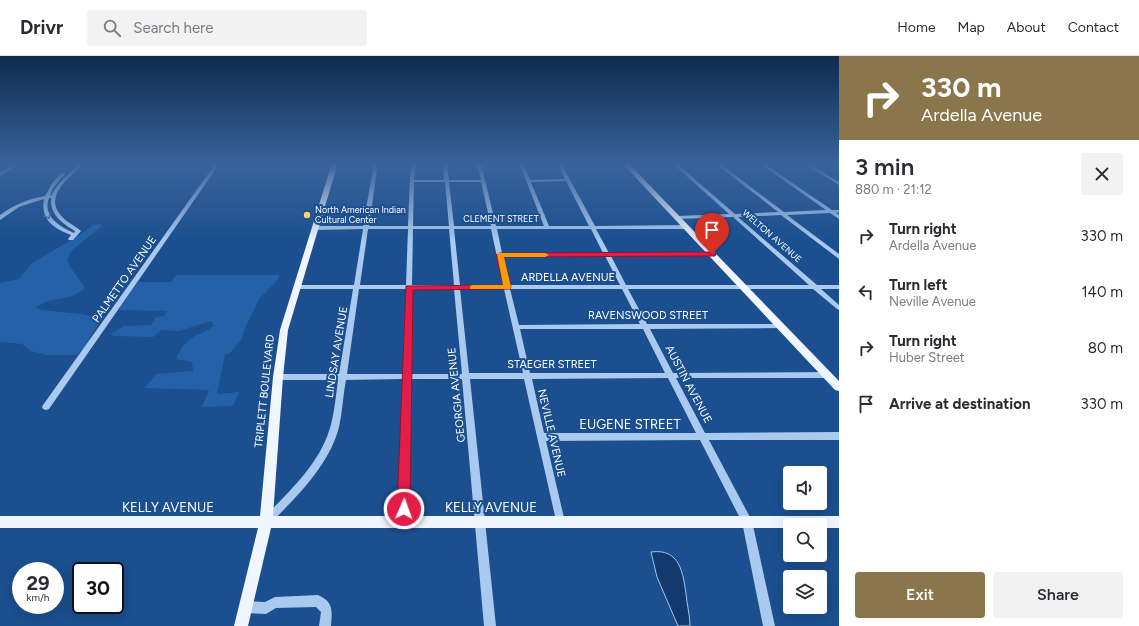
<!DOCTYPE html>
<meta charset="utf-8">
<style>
body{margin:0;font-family:Figtree,sans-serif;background:#f2f2f3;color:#2b2b33;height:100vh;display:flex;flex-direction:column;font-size:15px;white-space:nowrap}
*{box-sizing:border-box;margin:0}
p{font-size:13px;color:#7c7c81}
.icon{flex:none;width:22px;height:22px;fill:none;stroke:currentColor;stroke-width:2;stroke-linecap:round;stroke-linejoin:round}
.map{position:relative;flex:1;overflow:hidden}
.details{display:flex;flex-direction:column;background:#fff;width:300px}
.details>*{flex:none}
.guide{background:#8a764a;color:#fff;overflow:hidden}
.buttons{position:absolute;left:783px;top:410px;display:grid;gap:8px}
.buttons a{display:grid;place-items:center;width:44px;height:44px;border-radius:4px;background:#fff;box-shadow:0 4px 16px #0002;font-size:20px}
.speed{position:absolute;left:12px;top:506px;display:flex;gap:8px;font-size:20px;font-weight:700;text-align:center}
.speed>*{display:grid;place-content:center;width:52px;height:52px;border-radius:50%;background:#fff;box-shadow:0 4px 16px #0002;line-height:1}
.speed small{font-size:10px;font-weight:400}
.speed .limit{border:2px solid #111;border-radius:6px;background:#fff;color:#111}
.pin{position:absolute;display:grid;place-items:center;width:34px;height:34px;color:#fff;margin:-41px -17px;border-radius:50% 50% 50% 0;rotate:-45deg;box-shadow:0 0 4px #0007}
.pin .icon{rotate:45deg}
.me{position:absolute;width:44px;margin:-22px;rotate:2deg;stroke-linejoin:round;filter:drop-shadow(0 0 3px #0008)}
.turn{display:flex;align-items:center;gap:14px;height:84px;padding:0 16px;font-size:18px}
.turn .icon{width:52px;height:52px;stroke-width:2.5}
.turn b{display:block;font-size:28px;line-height:34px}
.round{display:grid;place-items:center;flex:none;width:42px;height:42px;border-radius:4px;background:#f2f2f3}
.summary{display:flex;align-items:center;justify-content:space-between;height:68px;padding:0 16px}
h1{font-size:24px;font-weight:600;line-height:30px}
.primary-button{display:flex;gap:8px;margin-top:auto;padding:8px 16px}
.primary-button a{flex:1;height:46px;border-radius:4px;background:#8a764a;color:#fff;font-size:16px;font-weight:600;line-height:46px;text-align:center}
.primary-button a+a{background:#f2f2f3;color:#2b2b33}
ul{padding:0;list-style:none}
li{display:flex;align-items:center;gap:12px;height:56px;padding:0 16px}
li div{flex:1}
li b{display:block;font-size:15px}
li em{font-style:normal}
header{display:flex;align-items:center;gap:24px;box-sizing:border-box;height:56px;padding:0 20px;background:#fff;border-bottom:1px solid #e1e1e2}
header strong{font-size:19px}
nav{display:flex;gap:22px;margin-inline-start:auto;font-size:14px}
.search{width:280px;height:36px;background:#f2f2f3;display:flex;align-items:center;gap:10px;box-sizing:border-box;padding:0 14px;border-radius:4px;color:#7c7c81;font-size:15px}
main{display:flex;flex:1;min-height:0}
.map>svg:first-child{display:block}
.green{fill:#2461a8}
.water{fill:#123a6d;stroke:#9cc4f0}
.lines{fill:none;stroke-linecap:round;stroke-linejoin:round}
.minor{fill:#a9c9ee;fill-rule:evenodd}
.major{fill:#f0f6ff;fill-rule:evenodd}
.wall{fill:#245895}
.building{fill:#2a66ad;stroke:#1d4779}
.oneway{stroke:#4674ac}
.route{fill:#e11d48;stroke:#92132f}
.slow{fill:#f59e0b}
.poi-dot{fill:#ffd166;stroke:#1b4f8f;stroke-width:1.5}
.labels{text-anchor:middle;stroke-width:4;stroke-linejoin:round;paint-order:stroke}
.far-poi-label{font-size:9px;fill:#fff;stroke:#1b4f8f;text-anchor:start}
.far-street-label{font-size:9px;fill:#fff;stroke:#1b4f8f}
.street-label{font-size:11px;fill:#fff;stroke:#1b4f8f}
.near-street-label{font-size:13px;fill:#fff;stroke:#1b4f8f}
</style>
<header>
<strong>Drivr</strong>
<div class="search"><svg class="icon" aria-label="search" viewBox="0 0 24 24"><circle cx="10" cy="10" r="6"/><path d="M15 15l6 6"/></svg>Search here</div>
<nav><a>Home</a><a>Map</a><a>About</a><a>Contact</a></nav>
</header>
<main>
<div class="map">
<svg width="839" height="570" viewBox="0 0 839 570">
<rect width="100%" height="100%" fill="#1b4f8f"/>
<g class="green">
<path d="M100,168l2,2 -31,25 -4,9c5,11 12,18 18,28 -15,15 -36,7 -49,20l5,2 40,4 21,4 -19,31 -7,6h-30l-15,-4 -9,-7 -22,-2v-59l19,-4 13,-16 48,-28 13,-10z"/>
<path d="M176,219h104l-3,6 -18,18 -16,34 -1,6 -13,15h-4l-8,40 22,-2 -6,14 -31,1 7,-17 -64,-2 11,-14 37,-3 -1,-9 -16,-3c11,-25 18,-20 38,-33l-3,-5 -32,10 -18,-1 -8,7 -39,-1 -4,-2 14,-8 27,-1 5,-8 8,-1 3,-5 -49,-1 20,-28h33z"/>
</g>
<path class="water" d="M651,496c29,-4 32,21 35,42 1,11 4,21 4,32h-12l-21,-49z"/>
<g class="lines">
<g class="minor">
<path d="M16,107h4l-20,13v-3z"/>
<path d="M81,107h4c-12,12 -40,30 -26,50 5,8 15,12 22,18l-8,9h-4l-1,-1 3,-4c-16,-6 -31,-15 -27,-36l-13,4 -12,4 -19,13v-5c13,-10 28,-16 45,-19l8,-14 8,-9h4v2c-6,6 -13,12 -15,21h1c7,-14 18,-23 30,-33zM49,142h2c-1,17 11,25 24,33l-1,2c-14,-6 -32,-17 -25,-35z"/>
<path d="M216,107h4l-171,246 -3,1 -3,-1 -1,-2 1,-2z"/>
<path d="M374,107h4l-9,63h39l2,-51 2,-12h4l-2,17h30l-1,-17h4l2,17h32l-4,-17h4l15,63h48l-25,-63h4l7,17 35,-1 -8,-16h4l34,63 91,-1 3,2 -3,2h-90l13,24 103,-1 3,2 -3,2h-101l15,29h183l-76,-68 -58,2 -1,-1 3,-2 52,-2 -57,-51h4l59,51 43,-2 -63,-49h4l65,49 42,-2 -67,-47h4l69,47h7v2l-3,1 3,2v4l-9,-6 -43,2 52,39v5l-58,-44 -43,2 79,68h22v4h-18l18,16v5l-2,-1 -24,-20h-185l19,35h134l3,2 -3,2 -131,1 23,44 154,-1 3,1 1,2 -1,2 -3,1h-151l29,55 134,-1v8h-130l43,81 23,105h-12l-21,-104 -42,-82 -154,1 19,81 -2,3 -3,2 -3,-2 -33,-146h-54l26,247h-12l-22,-247h-52l-2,143 -2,3 -3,2 -3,-2 -2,-3 5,-143 -57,1c-3,15 -4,37 -8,51 -12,38 -42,66 -69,94l-3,2 -3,-2 -2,-3 2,-3c24,-26 55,-53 66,-88 5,-14 7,-36 9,-51h-60l-3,-1 -1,-2 1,-2 3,-1h61l14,-85h-57l-3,-2 3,-2h58l9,-56 -48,1 -3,-2 3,-2h48zM566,125l23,45h-40l-18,-44zM414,126h31l4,44h-36zM449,126h32l10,44h-37zM368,173h40l-2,56h-46zM413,173h36l5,56h-42zM454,173h37l12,56h-43zM497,173h94l12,24h-101zM605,200l15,29h-110l-7,-28zM359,233h47l-3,85h-56zM412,233h42l8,85h-51zM460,233h44l19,84h-54zM510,233h112l18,35 -121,1zM520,273h123l22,44h-135zM668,322l28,55h-152l-12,-54z"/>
<path d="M803,107h4l32,19v3z"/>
<path d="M318,539c16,7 14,16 13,31h-12l2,-14 -5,-5 -40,1 -10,6 -20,-1 -4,-2 -2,-4 2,-4 4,-2 19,1 10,-5z"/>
</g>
<g class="major">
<path d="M332,107h6l-50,167 -5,47 -10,139h566v12h-19v-3h-30v3h-519l-23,98h-14l24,-98h-258v-12h260l13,-139 7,-47z"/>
<path d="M622,107h6l211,218v10l-4,-1z"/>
</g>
</g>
<path class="wall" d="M602,107h11l4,6 -1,5h-10l-5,-8z"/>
<path class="building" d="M603,107h10l4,6h-10z"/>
<defs><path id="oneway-chevron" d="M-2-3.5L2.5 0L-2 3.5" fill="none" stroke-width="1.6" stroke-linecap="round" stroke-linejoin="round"/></defs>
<use class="oneway" href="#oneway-chevron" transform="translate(48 160) rotate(61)"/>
<linearGradient id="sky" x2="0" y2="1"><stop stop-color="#0f2b4f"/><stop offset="0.58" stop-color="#39639b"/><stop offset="1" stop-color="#39639b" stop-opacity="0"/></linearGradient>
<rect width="839" height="186" fill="url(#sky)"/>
<path class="route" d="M712,196l4,2 -1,2 -211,1 7,30 -1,2 -97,1 -3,219 -2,5 -4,1 -5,-1 -2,-5 9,-223 97,-1 -7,-30 4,-2z"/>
<path class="slow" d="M497,197h48l4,2 -4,2h-41l7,30 -1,2h-40v-3l2,-1h31z"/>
<circle class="poi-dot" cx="307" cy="159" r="4"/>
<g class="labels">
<g class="far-poi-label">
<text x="315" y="157">North American Indian<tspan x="315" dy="10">Cultural Center</tspan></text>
</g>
<g class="far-street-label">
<text x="501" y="166">CLEMENT STREET</text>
<text transform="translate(772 180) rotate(41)" y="3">WELTON AVENUE</text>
</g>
<g class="street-label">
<text x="568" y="225">ARDELLA AVENUE</text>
<text transform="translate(124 223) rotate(-55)" y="4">PALMETTO AVENUE</text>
<text x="648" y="263">RAVENSWOOD STREET</text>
<text transform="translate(336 296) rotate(-81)" y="4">LINDSAY AVENUE</text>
<text x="552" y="312">STAEGER STREET</text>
<text transform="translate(689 328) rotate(62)" y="4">AUSTIN AVENUE</text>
<text transform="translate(264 335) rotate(-84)" y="4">TRIPLETT BOULEVARD</text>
<text transform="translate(456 339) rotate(-96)" y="4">GEORGIA AVENUE</text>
<text transform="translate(552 377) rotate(77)" y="4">NEVILLE AVENUE</text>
</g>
<g class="near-street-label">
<text x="630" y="373">EUGENE STREET</text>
<text x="168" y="456">KELLY AVENUE</text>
<text x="491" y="456">KELLY AVENUE</text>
</g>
</g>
</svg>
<div class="buttons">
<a><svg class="icon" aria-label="sound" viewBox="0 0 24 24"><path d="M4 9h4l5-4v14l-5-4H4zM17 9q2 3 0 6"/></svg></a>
<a><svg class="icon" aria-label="search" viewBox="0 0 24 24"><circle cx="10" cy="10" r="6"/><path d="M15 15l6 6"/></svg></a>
<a><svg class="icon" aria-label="layers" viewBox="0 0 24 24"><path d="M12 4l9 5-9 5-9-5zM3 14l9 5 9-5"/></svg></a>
</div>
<div class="speed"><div>29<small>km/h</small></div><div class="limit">30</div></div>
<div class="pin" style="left:712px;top:198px;background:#d93025"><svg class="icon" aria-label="arrive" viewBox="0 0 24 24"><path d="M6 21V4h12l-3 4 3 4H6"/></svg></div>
<svg class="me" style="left:404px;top:453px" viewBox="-20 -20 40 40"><circle r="17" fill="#e11d48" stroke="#fff" stroke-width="3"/><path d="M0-11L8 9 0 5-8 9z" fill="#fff"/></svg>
</div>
<section class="details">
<div class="guide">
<div class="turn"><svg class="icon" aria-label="right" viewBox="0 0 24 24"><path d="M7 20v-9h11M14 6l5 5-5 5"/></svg><div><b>330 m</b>Ardella Avenue</div></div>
</div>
<div class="summary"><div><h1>3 min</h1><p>880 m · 21:12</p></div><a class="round"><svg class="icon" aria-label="close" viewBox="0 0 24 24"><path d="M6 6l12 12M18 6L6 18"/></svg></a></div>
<ul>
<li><svg class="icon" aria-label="right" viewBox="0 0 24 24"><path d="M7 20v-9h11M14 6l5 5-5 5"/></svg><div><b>Turn right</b><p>Ardella Avenue</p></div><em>330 m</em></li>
<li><svg class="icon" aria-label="left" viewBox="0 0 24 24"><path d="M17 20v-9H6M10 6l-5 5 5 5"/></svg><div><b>Turn left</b><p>Neville Avenue</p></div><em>140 m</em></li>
<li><svg class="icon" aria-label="right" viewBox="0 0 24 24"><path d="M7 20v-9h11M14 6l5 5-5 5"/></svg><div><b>Turn right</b><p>Huber Street</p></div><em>80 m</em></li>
<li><svg class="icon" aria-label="arrive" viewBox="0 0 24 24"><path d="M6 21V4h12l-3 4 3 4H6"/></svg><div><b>Arrive at destination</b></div><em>330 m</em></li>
</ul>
<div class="primary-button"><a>Exit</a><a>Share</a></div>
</section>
</main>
